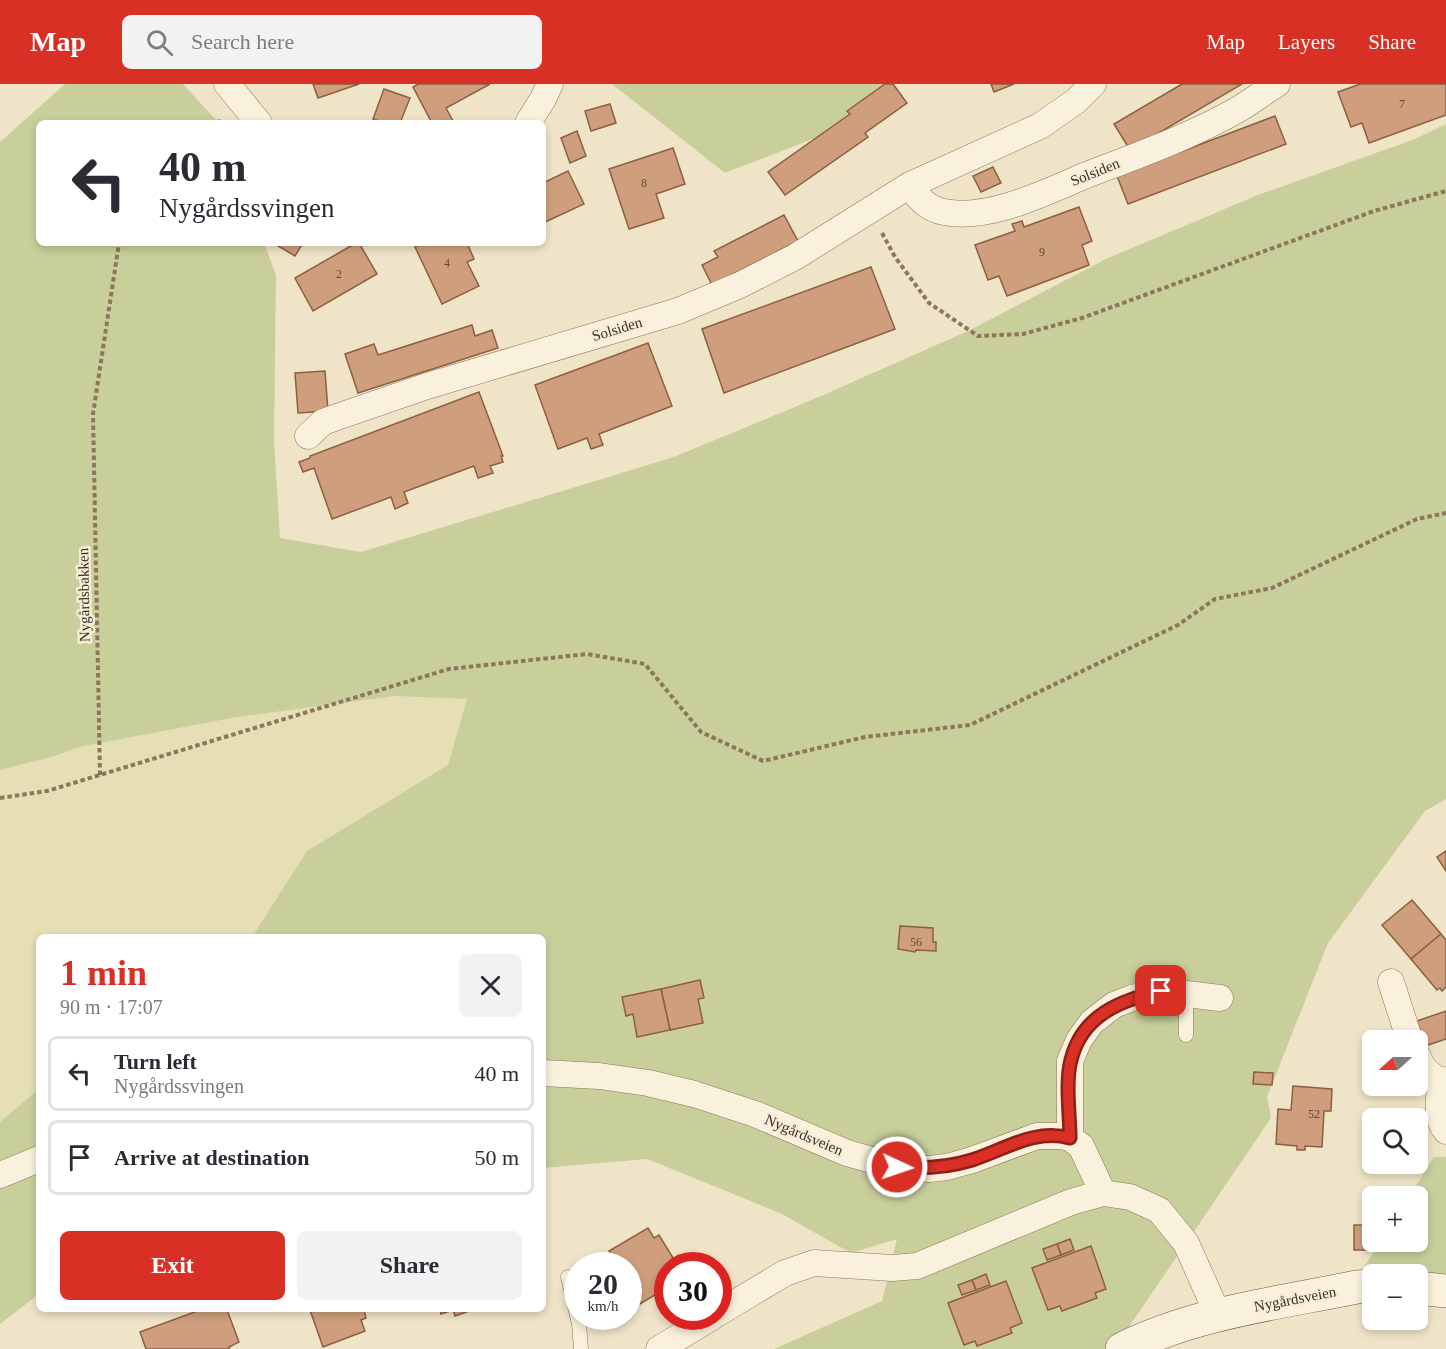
<!DOCTYPE html>
<meta charset="utf-8">
<style>
body{margin:0;font-family:Georgia,serif;background:#f2f2f3;color:#2b2b33;height:100vh;display:flex;flex-direction:column;font-size:22px;white-space:nowrap}
*{box-sizing:border-box;margin:0}
p{font-size:20px;color:#7c7c81}
.icon{flex:none;width:33px;height:33px;fill:none;stroke:currentColor;stroke-width:2;stroke-linecap:round;stroke-linejoin:round}
.map{position:relative;flex:1;overflow:hidden}
.details{position:absolute;left:36px;top:850px;width:510px;height:378px;display:flex;flex-direction:column;background:#fff;border-radius:9px;box-shadow:0 3px 9px #0003}
.details>*{flex:none}
.hud{position:absolute;left:36px;top:36px;width:510px;height:126px;border-radius:9px;box-shadow:0 3px 9px #0003;background:#fff;color:#2b2b33;overflow:hidden}
.needle{width:39px;rotate:249deg}
.buttons{position:absolute;left:1362px;top:946px;display:grid;gap:12px}
.buttons a{display:grid;place-items:center;width:66px;height:66px;border-radius:9px;background:#fff;box-shadow:0 3px 9px #0003;font-size:30px}
.speed{position:absolute;left:564px;top:1168px;display:flex;gap:12px;font-size:30px;font-weight:700;text-align:center}
.speed>*{display:grid;place-content:center;width:78px;height:78px;border-radius:50%;background:#fff;box-shadow:0 3px 9px #0003;line-height:1}
.speed small{font-size:15px;font-weight:400}
.speed .limit{border:9px solid #d22;background:#fff;color:#111}
.pin{position:absolute;display:grid;place-items:center;width:51px;height:51px;color:#fff;margin:-26px;border-radius:12px;box-shadow:0 3px 9px #0006}
.me{position:absolute;width:66px;margin:-33px;rotate:93deg;stroke-linejoin:round;filter:drop-shadow(0 0 4px #0008)}
.turn{display:flex;align-items:center;gap:21px;height:126px;padding:0 24px;font-size:27px}
.turn .icon{width:78px;height:78px;stroke-width:2.5}
.turn b{display:block;font-size:42px;line-height:51px}
.round{display:grid;place-items:center;flex:none;width:63px;height:63px;border-radius:9px;background:#f2f2f3}
.headline{display:flex;align-items:center;justify-content:space-between;height:102px;padding:0 24px}
h1{font-size:36px;font-weight:600;line-height:45px;color:#d93025}
.cta{display:flex;gap:12px;margin-top:auto;padding:12px 24px}
.cta a{flex:1;height:69px;border-radius:9px;background:#d93025;color:#fff;font-size:24px;font-weight:600;line-height:69px;text-align:center}
.cta a+a{background:#f2f2f3;color:#2b2b33}
ul{padding:0;list-style:none}
li{display:flex;align-items:center;gap:18px;height:75px;margin:0 12px 9px;padding:0 12px;border:3px solid #e1e1e2;border-radius:9px}
li div{flex:1}
li b{display:block;font-size:22px}
li em{font-style:normal}
header{display:flex;align-items:center;gap:36px;box-sizing:border-box;height:84px;padding:0 30px;background:#d93025;color:#fff}
header strong{font-size:28px}
nav{display:flex;gap:33px;margin-inline-start:auto;font-size:21px}
.search{width:420px;height:54px;background:#f2f2f3;display:flex;align-items:center;gap:15px;box-sizing:border-box;padding:0 21px;border-radius:9px;color:#7c7c81;font-size:22px}
.map>svg:first-child{display:block}
.farmland{fill:#e6deb5}
.green{fill:#c9cf9b}
.building{fill:#cf9f7d;stroke:#8d5f41;stroke-width:1.5}
.lines{fill:none;stroke-linecap:round;stroke-linejoin:round}
.lane-casing{stroke:#8d765c;stroke-width:15}
.street-casing{stroke:#8d765c;stroke-width:27}
.secondary-casing{stroke:#6f573f;stroke-width:34}
.path{stroke:#8d765c;stroke-width:4;stroke-dasharray:4.5 3;stroke-linecap:butt}
.lane{stroke:#faf1dc;stroke-width:14}
.street{stroke:#faf1dc;stroke-width:26}
.secondary{stroke:#faf1dc;stroke-width:33}
.route-casing{stroke:#8d1f18;stroke-width:15}
.route{stroke:#d93025;stroke-width:10}
.labels{text-anchor:middle;stroke-width:5;stroke-linejoin:round;paint-order:stroke}
.number-label{font-size:12px;fill:#624a37}
.street-label{font-size:15px;fill:#3d2e20;stroke:#f7eed8}
</style>
<header>
<strong>Map</strong>
<div class="search"><svg class="icon" aria-label="search" viewBox="0 0 24 24"><circle cx="10" cy="10" r="6"/><path d="M15 15l6 6"/></svg>Search here</div>
<nav><a>Map</a><a>Layers</a><a>Share</a></nav>
</header>
<div class="map">
<svg width="1446" height="1265" viewBox="0 0 1446 1265">
<rect width="100%" height="100%" fill="#f0e4c8"/>
<path class="farmland" d="M395,612l73,3 -20,66 -141,86 -55,86 -213,1v151l-39,33v-352l55,-14 23,-9 159,-30z"/>
<g class="green">
<path d="M65,0h118l33,36 1,3h-178v120h225l12,32 -2,167 6,96 81,14 313,-95 147,-61 149,-66 138,-72 150,-63 157,-56 31,-15v675l-21,12 -97,132 -61,154 4,21 -157,231h-340l108,-48 15,-62 -46,14 -71,-40 -133,-54 -104,9v-230l-291,-1 55,-86 141,-86 19,-66 -72,-3 -158,21 -158,30 -24,9 -55,14v-628z"/>
<path d="M612,0h276l-42,42 -121,47z"/>
<path d="M39,1005v205l-39,30v-202z"/>
<path d="M1434,1073h12v129l-28,-11h-46l-22,14 30,-47h38v-45h-9z"/>
</g>
<g class="building">
<path d="M313,0h46l-41,14z"/>
<path d="M418,0h72l-44,24 7,13 -3,2h-18l-19,-36z"/>
<path d="M885,0h8l14,19 -42,30 3,4 -83,58 -17,-23 82,-58 -3,-3z"/>
<path d="M991,0h23l-20,8z"/>
<path d="M1182,0h60l-112,66 -16,-26z"/>
<path d="M1360,0h86v31l-77,28 -7,-20 -11,4 -13,-35z"/>
<path d="M384,5l26,9 -10,25h-15l-12,-4z"/>
<path d="M610,20l6,19 -25,8 -6,-20z"/>
<path d="M1275,32l11,28 -158,60 -11,-28z"/>
<path d="M577,47l9,25 -16,7 -9,-25z"/>
<path d="M673,64l12,36 -29,10 8,24 -35,11 -20,-60z"/>
<path d="M993,83l8,16 -20,9 -8,-16z"/>
<path d="M568,87l16,33 -41,19v-40z"/>
<path d="M1079,123l13,34 -10,4 7,20 -82,31 -8,-20 -11,4 -13,-35 40,-14 -3,-7 10,-3 2,6z"/>
<path d="M784,131l14,26 -86,44 -10,-20 16,-8 -4,-6z"/>
<path d="M273,159h30l-8,13z"/>
<path d="M356,159h3l18,31 -64,37 -18,-33z"/>
<path d="M420,159h47l7,16 -7,3 12,24 -37,18 -27,-57 5,-3z"/>
<path d="M871,183l24,62 -171,64 -22,-64z"/>
<path d="M472,241l3,11 17,-6 6,18 -140,45 -13,-39 29,-10 4,11z"/>
<path d="M648,259l24,63 -73,28 4,11 -12,4 -4,-11 -29,11 -23,-64z"/>
<path d="M325,287l3,40 -30,2 -3,-40z"/>
<path d="M479,308l24,64h-2l2,6 -13,4 3,7 -15,5 -4,-12 -70,26 4,11 -13,6 -4,-12 -59,22 -18,-51 -11,4 -4,-10 11,-4v-2z"/>
<path d="M1446,767v20l-9,-14z"/>
<path d="M1412,816l29,34 -30,25 -29,-34z"/>
<path d="M900,842l33,2v14h3v9l-20,-1 -1,2 -17,-3z"/>
<path d="M1441,850l5,6v47l-4,4 -2,-3 -3,2 -26,-31z"/>
<path d="M700,896l4,18 -6,1 5,24 -33,7 -9,-41z"/>
<path d="M661,905l9,41 -33,7 -4,-23 -7,2 -4,-19z"/>
<path d="M1446,927v28l-21,7 -8,-25z"/>
<path d="M1254,988l19,1 -1,12 -19,-1z"/>
<path d="M1293,1002l39,3 -1,22h-7l-2,36 -17,-1v4h-8v-4l-21,-2 2,-35 13,1z"/>
<rect x="1354" y="1141" width="18" height="25"/>
<path d="M648,1144l6,10 5,-3 19,31h-10v21l-28,17 -12,-20v-18h-10l-9,-15z"/>
<path d="M1070,1155l4,11 -13,5 -4,-11z"/>
<path d="M1057,1160l4,11 -14,5 -4,-11z"/>
<path d="M1091,1162l15,43 -11,4 2,5 -35,13 -2,-5 -12,4 -16,-42z"/>
<path d="M986,1190l4,11 -14,5 -4,-10z"/>
<path d="M972,1196l4,10 -14,5 -4,-10z"/>
<path d="M1006,1197l16,42 -12,5 2,5 -35,13 -2,-5 -11,4 -16,-42z"/>
<path d="M200,1226h27l12,32 -10,5 1,2h-84l-6,-17z"/>
<path d="M310,1226h54l2,8 -5,2 4,11 -42,16z"/>
<path d="M440,1226h32l-17,6 -2,-6 -12,4z"/>
</g>
<g class="lines">
<defs>
<g id="lane">
<path d="M1186,951v-39"/>
<path d="M568,1193l11,47 2,25"/>
</g>
<g id="street">
<path d="M227,0l32,39"/>
<path d="M528,39l15,-24 7,-15"/>
<path d="M910,101c8,14 18,24 34,27 44,9 100,-19 140,-36 52,-20 106,-39 155,-67 13,-8 25,-17 38,-25"/>
<path d="M308,352l15,-14 14,-5 90,-31 251,-75 62,-26 55,-28 115,-72 130,-59 36,-25 17,-17"/>
<path d="M1391,898l19,59"/>
<path d="M1418,973l5,11 19,16"/>
<path d="M543,989l56,3 49,7 46,11 61,20 92,39 50,14 32,2 18,-2 25,-7 65,-24h24l9,2 11,8 22,47"/>
<path d="M1446,996c-10,11 -10,39 0,51"/>
<path d="M1070,1054v-77l9,-21 13,-18 22,-17 18,-7 29,-7 59,7"/>
<path d="M0,1091l39,-16"/>
<path d="M718,1229l67,-40 29,-10 78,5 25,-2 154,-64 32,-9 27,4 29,13 27,33 32,72"/>
<path d="M659,1265l53,-32"/>
</g>
<g id="secondary">
<path d="M1418,1204l28,3"/>
<path d="M1122,1265c73,-36 156,-46 235,-62l15,-1"/>
</g>
</defs>
<use href="#lane" class="lane-casing"/>
<use href="#street" class="street-casing"/>
<use href="#secondary" class="secondary-casing"/>
<g class="path">
<path d="M209,39l13,-2"/>
<path d="M882,149l13,24 34,46 49,33 45,-2 59,-16 292,-107 72,-20"/>
<path d="M100,691l-7,-361 26,-171"/>
<path d="M0,714l47,-7 402,-122 138,-15 58,10 56,68 62,29 102,-24 105,-12 208,-100 37,-26 57,-11 145,-69 29,-6"/>
</g>
<use href="#lane" class="lane"/>
<use href="#street" class="street"/>
<use href="#secondary" class="secondary"/>
</g>
<g class="lines">
<defs>
<path id="route" d="M897,1083c26,2 49,1 75,-7 32,-10 63,-32 98,-22 0,-23 -5,-56 1,-78 11,-45 50,-60 90,-69"/>
</defs>
<use href="#route" class="route-casing"/>
<use href="#route" class="route"/>
</g>
<g class="labels">
<g class="number-label">
<text x="1402" y="24">7</text>
<text x="644" y="103">8</text>
<text x="1042" y="172">9</text>
<text x="447" y="183">4</text>
<text x="339" y="194">2</text>
<text x="916" y="862">56</text>
<text x="1314" y="1034">52</text>
</g>
<g class="street-label">
<text transform="translate(1095 88) rotate(-22)" y="5">Solsiden</text>
<text transform="translate(617 245) rotate(-17)" y="5">Solsiden</text>
<text transform="translate(84 511) rotate(-91)" y="5">Nygårdsbakken</text>
<text transform="translate(804 1051) rotate(23)" y="5">Nygårdsveien</text>
<text transform="translate(1295 1215) rotate(-11)" y="5">Nygårdsveien</text>
</g>
</g>
</svg>
<div class="buttons">
<a><svg class="needle" viewBox="-14 -14 28 28"><path d="M0-13l5 13h-10z" fill="#e53935"/><path d="M0 13l5-13h-10z" fill="#7c7c81"/></svg></a>
<a><svg class="icon" aria-label="search" viewBox="0 0 24 24"><circle cx="10" cy="10" r="6"/><path d="M15 15l6 6"/></svg></a>
<a>+</a>
<a>−</a>
</div>
<div class="speed"><div>20<small>km/h</small></div><div class="limit">30</div></div>
<div class="pin" style="left:1161px;top:907px;background:#d93025"><svg class="icon" aria-label="arrive" viewBox="0 0 24 24"><path d="M6 21V4h12l-3 4 3 4H6"/></svg></div>
<svg class="me" style="left:897px;top:1083px" viewBox="-20 -20 40 40"><circle r="17" fill="#d93025" stroke="#fff" stroke-width="3"/><path d="M0-11L8 9 0 5-8 9z" fill="#fff"/></svg>
<div class="hud">
<div class="turn"><svg class="icon" aria-label="left" viewBox="0 0 24 24"><path d="M17 20v-9H6M10 6l-5 5 5 5"/></svg><div><b>40 m</b>Nygårdssvingen</div></div>
</div>
<section class="details">
<div class="headline"><div><h1>1 min</h1><p>90 m · 17:07</p></div><a class="round"><svg class="icon" aria-label="close" viewBox="0 0 24 24"><path d="M6 6l12 12M18 6L6 18"/></svg></a></div>
<ul>
<li><svg class="icon" aria-label="left" viewBox="0 0 24 24"><path d="M17 20v-9H6M10 6l-5 5 5 5"/></svg><div><b>Turn left</b><p>Nygårdssvingen</p></div><em>40 m</em></li>
<li><svg class="icon" aria-label="arrive" viewBox="0 0 24 24"><path d="M6 21V4h12l-3 4 3 4H6"/></svg><div><b>Arrive at destination</b></div><em>50 m</em></li>
</ul>
<div class="cta"><a>Exit</a><a>Share</a></div>
</section>
</div>
